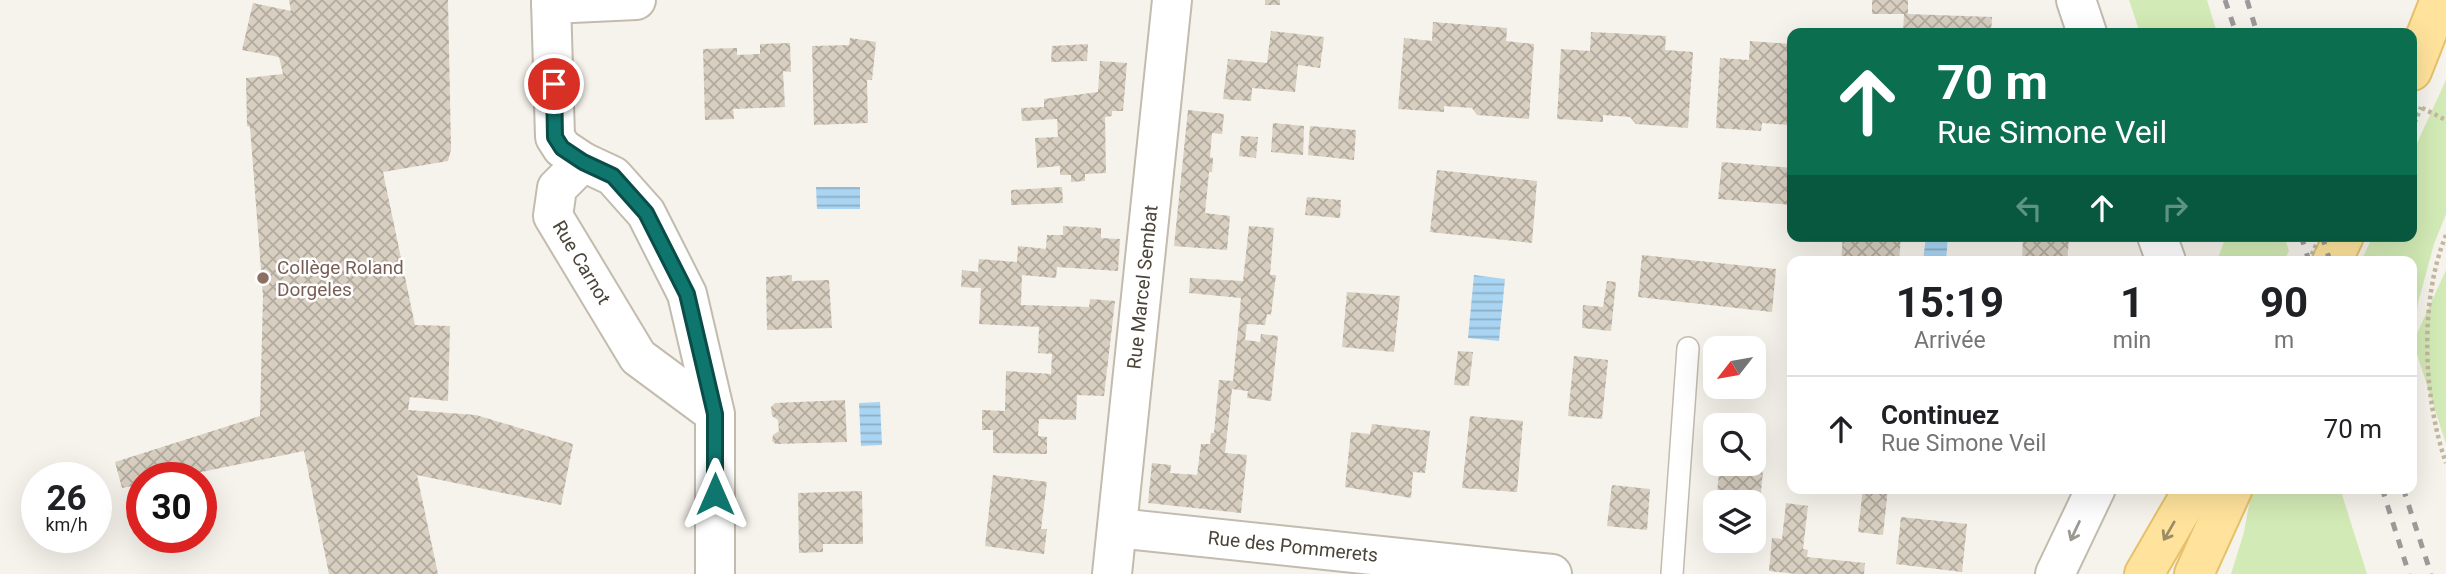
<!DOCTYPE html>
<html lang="fr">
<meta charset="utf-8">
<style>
body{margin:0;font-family:Roboto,sans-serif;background:#f6f6f6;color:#202124;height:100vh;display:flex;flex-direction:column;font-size:26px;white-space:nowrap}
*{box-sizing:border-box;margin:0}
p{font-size:23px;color:#757577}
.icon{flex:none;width:38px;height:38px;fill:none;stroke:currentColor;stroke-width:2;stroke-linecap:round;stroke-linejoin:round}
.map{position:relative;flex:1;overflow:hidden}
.sheet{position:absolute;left:1787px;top:256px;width:630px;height:238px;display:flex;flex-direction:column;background:#fff;border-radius:14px;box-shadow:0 7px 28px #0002}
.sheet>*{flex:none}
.top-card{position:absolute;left:1787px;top:28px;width:630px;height:214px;border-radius:14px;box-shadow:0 7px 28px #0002;background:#0b6e4f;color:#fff;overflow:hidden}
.needle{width:46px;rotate:239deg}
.fabs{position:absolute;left:1703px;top:336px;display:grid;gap:14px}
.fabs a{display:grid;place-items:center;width:63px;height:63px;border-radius:14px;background:#fff;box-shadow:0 7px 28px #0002;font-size:35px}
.speed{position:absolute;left:21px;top:462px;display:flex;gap:14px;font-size:35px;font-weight:700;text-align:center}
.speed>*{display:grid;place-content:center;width:91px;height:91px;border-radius:50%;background:#fff;box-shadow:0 7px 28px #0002;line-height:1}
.speed small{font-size:18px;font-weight:400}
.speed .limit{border:10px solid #d22;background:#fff;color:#111}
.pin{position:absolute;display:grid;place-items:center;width:60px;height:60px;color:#fff;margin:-30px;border:4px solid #fff;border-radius:50%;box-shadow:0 2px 7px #0007}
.me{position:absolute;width:77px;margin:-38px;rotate:0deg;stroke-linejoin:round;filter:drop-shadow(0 0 5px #0008)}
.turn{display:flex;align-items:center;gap:24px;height:147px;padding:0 35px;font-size:32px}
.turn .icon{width:91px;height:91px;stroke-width:2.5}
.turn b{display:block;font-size:49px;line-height:60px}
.lanes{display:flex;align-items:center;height:66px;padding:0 35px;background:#0003;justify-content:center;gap:35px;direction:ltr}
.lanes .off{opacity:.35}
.eta{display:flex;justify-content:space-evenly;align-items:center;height:119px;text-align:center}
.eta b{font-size:42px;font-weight:700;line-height:49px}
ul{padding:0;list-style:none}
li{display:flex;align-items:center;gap:21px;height:105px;padding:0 35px;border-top:2px solid #e0e0e0}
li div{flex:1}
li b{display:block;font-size:26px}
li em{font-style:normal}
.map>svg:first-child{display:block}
.green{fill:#d2eab5}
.water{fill:url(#water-rules)}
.building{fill:url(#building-cross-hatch)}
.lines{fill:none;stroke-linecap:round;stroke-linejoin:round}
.service-casing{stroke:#c2bbae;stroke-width:24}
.minor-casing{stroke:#c2bbae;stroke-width:42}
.primary-casing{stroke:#e6c16a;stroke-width:42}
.path{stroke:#c4b79f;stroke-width:4.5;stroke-dasharray:3.5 3.5;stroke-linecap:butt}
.service{stroke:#fff;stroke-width:21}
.minor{stroke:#fff;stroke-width:38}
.primary{stroke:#ffe39c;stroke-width:38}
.rail{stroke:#9a9a9a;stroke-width:5;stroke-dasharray:9 9;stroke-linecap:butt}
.path-bridge{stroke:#c4b79f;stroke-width:4.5;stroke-dasharray:3.5 3.5;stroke-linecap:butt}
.oneway{stroke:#9c9892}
.oneway2{stroke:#9c8c66}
.route-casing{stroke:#0a4d48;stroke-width:18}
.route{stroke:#0f766e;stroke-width:12}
.education-dot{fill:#8d6e63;stroke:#fff;stroke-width:2.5}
.labels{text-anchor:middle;stroke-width:5;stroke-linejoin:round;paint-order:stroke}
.street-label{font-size:19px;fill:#4b4439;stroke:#fff}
.education-label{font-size:19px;fill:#785e54;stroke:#fff;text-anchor:start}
</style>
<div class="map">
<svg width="2446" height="574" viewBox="0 0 2446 574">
<defs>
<pattern id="water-rules" width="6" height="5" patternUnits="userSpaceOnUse" patternTransform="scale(1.75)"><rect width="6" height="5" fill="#a9d4f2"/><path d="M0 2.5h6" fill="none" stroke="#8caec5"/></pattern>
<pattern id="building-cross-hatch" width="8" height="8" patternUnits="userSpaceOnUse" patternTransform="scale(1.75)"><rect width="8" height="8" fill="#d8cfc1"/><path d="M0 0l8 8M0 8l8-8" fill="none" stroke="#b1aa9e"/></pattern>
</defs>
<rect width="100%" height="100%" fill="#f6f3ec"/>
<g class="green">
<path d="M2129,0h78l10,33h-77z"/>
<path d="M2446,80v134l-12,30 -16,59 -4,37 32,-70v174l-31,-96 2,22h-5v-109h-51l12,-25h39v-82z"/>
<path d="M2226,236h58l5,15 -5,10h-67z"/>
<path d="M2252,488h88l27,86h-136l13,-42z"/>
</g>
<g class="water">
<path d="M816,187h44v22h-43z"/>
<path d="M1926,236h22l-2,25h-23z"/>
<path d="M1474,275l31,4 -6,62 -31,-3z"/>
<path d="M880,402l2,43 -21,1 -2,-43z"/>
</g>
<g class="building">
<path d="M289,0h159l3,149 -3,12 -65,11 32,153 35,1 -2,75 -38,-4 -2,13 68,5 97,29 -12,61 -144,-30 21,99h-109l-25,-123 -132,27h-30v6l-20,4 -7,-26 145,-46 3,-120 -13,-169 -3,-1 -1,-48 37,-4 -4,-17 -37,-7 11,-47 38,8z"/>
<rect x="1265" y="0" width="15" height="5"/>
<path d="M1872,0h36v14l84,3 -1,16h-88l1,-19h-32z"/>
<path d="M1433,22l74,6 -1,13 28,3 -5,75 -52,-4 -5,-7 -28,-2v6l-46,-3 6,-71 28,3z"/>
<path d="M1271,31l53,6 -4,31 -22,-3 -3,27 -43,-4 -1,13 -28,-2 5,-40 39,4z"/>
<path d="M1591,32l75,4 -1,14 28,2 -5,76 -52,-4 -6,-7 -27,-2v7l-46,-3 4,-70 29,2z"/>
<path d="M850,38l26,4 -4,38h-5l1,43 -54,2 -2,-79 37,-1z"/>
<path d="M1750,41l42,3v84l-2,-3 -28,-2 -1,8 -45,-3 4,-70 29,2z"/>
<path d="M790,43l1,29 -8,-1 2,36 -52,2 1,10 -29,1 -2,-71 34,-1v7l23,-1v-10z"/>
<path d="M1088,44l-1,17 -36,1 1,-16z"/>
<path d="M1100,61l27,2 -4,48h-11v5l-7,1 1,56 -21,1v7l-14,1v-7h-11v-9l-23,2 -2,-30 23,-1 -1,-18 -35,2 -1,-13 23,-1v-8l54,-7z"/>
<path d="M1188,110l36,4 -2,20 -10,-1 -2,24 3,1 -1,14h-3l-4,41 25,3 -3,34 -53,-4z"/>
<path d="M1273,123l31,3 -1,29 -32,-3z"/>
<path d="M1310,126l46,4 -2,30 -46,-5z"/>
<path d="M1241,136l17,1 -2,21 -17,-2z"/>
<path d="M1722,162l70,6v37l-74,-6z"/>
<path d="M1437,170l100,11 -5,62 -102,-11z"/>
<path d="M1062,187l1,16 -52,2v-15z"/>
<path d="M1307,197l34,3 -1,18 -35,-3z"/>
<path d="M1063,226l38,2v10l19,1 -2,32 -61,-4 -1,11 -34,-3 -1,30 68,2 1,-8 25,2 -11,95 -27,-1 -1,25 -37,-1 -1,17 9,1v17l-54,-1v-23h-11v-20l23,1 1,-40 45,3 1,-20 -14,-1 1,-26 -60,-3 2,-36 -20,-1 1,-17 16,2 1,-13 38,3 1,-16 28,3 1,-14h16z"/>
<path d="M1249,226l25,2 -4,47h6l-5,40 -4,-1 -2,11 -18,-1 -2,16 15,2 1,-8 17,2 -7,65 -24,-3 1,-7 -16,-2 -7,64 22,2 -6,58 -93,-10 4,-40 19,2 -1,8 27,2 4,-31h9l1,-11h3l5,-53 14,1 8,-83 -52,-5 1,-15 53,3z"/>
<path d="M1843,236h58l-2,25h-58z"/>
<path d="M2023,236l46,4 -2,21h-45z"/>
<path d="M1642,255l134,14 -4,43 -134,-15z"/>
<path d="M792,275v6l37,-1 3,48 -65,2 -1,-53z"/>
<path d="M1607,281l9,1 -5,49 -29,-3 1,-23 20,2z"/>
<path d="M1347,292l53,4 -6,56 -52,-5z"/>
<path d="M1458,351l15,1 -4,34 -15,-1z"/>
<path d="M1574,356l34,4 -6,59 -34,-3z"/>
<path d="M845,400l2,42 -71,2 -4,-3 1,-6 6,-4 -1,-11 -6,-4 -1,-9 4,-4z"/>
<path d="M1470,416l53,5 -6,71 -55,-4z"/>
<path d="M1372,424l58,7 -5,42 -12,-1 -2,26 -66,-11 6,-55 19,2z"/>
<path d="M1754,449l11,1 -9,94 -12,-1v-2h10v-39h-38l4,-38h34z"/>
<path d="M993,475l54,7 -6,47h6l-3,25 -59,-8z"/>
<path d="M1612,485l38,4 -3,41 -40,-4z"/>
<path d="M1863,488h25l-5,47 -25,-3z"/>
<path d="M862,491l1,53h-40v8l-24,1 -1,-60z"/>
<path d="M1786,503l22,3 -5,43 5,1 -1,7 58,6 -1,11h-68l-27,-3 3,-33 10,1z"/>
<path d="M1901,517l66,7 -5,48 -66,-8z"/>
</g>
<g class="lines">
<defs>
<path id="service" d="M1672,574l16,-226"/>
<g id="minor">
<path d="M551,0l4,137 7,11 21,14"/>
<path d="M2076,0l11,33"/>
<path d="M551,4l85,-4"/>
<path d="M2157,236l9,25"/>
<path d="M715,414l-77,-57 -85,-141 4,-28 26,-26 30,14 33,37 41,81 28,120v160"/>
<path d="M1117,528l435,46"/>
<path d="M1112,574l60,-574"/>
<path d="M2055,574l41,-86"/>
</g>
<g id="primary">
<path d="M2412,71l28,-71"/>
<path d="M2332,261l12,-25"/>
<path d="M2144,574l50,-86"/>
<path d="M2194,574l39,-86"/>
</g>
</defs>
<use href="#service" class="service-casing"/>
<use href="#minor" class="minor-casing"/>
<use href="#primary" class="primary-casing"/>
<g class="path">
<path d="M2422,108l24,12"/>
<path d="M2412,129l9,-22"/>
<path d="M2446,235c-27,66 -23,162 0,228"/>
</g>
<use href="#service" class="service"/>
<use href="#minor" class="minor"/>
<use href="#primary" class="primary"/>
<g class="rail">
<path d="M2225,0l11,33"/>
<path d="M2247,0l10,33"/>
<path d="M2301,236l8,25"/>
<path d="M2322,236l8,25"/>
<path d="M2382,488l27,86"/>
<path d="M2403,488l28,86"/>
</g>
<path class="path-bridge" d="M2309,261l11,-25"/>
</g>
<defs><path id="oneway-shaft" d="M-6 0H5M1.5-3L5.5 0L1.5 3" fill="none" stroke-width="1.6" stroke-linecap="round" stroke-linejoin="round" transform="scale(1.75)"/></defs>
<use class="oneway" href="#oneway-shaft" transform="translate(2075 531) rotate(115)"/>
<use class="oneway2" href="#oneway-shaft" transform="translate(2169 531) rotate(120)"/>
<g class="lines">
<defs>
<path id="route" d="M554,84l1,53 7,11 21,14 30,14 33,37 41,81 28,120v80"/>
</defs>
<use href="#route" class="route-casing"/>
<use href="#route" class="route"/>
</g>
<circle class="education-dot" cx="263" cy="278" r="7"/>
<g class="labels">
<g class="street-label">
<text transform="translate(582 262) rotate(59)" y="7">Rue Carnot</text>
<text transform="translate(1142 287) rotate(-84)" y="7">Rue Marcel Sembat</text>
<text transform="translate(1293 546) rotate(6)" y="7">Rue des Pommerets</text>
</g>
<g class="education-label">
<text x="277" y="274">Collège Roland<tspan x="277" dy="22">Dorgeles</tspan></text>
</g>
</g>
</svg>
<div class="fabs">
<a><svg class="needle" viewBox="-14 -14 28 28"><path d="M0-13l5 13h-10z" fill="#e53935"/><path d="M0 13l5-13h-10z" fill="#757577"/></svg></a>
<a><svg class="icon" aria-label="search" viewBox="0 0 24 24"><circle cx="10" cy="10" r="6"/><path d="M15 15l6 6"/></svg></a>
<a><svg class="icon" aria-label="layers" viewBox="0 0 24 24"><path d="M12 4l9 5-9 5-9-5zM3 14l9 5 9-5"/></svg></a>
</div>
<div class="speed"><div>26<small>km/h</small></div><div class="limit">30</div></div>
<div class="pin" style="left:554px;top:84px;background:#d93025"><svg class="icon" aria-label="arrive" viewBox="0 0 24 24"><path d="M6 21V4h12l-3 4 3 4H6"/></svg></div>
<svg class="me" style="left:715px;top:494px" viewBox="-20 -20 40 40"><path d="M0-17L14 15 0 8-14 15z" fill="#0f766e" stroke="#fff" stroke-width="4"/></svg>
<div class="top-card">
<div class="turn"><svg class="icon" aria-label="ahead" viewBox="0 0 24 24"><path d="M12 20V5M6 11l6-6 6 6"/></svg><div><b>70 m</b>Rue Simone Veil</div></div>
<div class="lanes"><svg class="icon off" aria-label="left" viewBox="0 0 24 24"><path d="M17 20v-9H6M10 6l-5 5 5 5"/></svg><svg class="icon" aria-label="ahead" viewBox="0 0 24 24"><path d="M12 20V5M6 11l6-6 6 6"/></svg><svg class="icon off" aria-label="right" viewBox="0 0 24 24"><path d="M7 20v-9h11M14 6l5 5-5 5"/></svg></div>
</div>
<section class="sheet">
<div class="eta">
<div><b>15:19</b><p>Arrivée</p></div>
<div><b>1</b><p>min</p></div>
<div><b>90</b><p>m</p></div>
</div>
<ul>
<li><svg class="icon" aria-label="ahead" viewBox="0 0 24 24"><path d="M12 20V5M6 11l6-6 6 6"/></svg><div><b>Continuez</b><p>Rue Simone Veil</p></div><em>70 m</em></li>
</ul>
</section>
</div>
